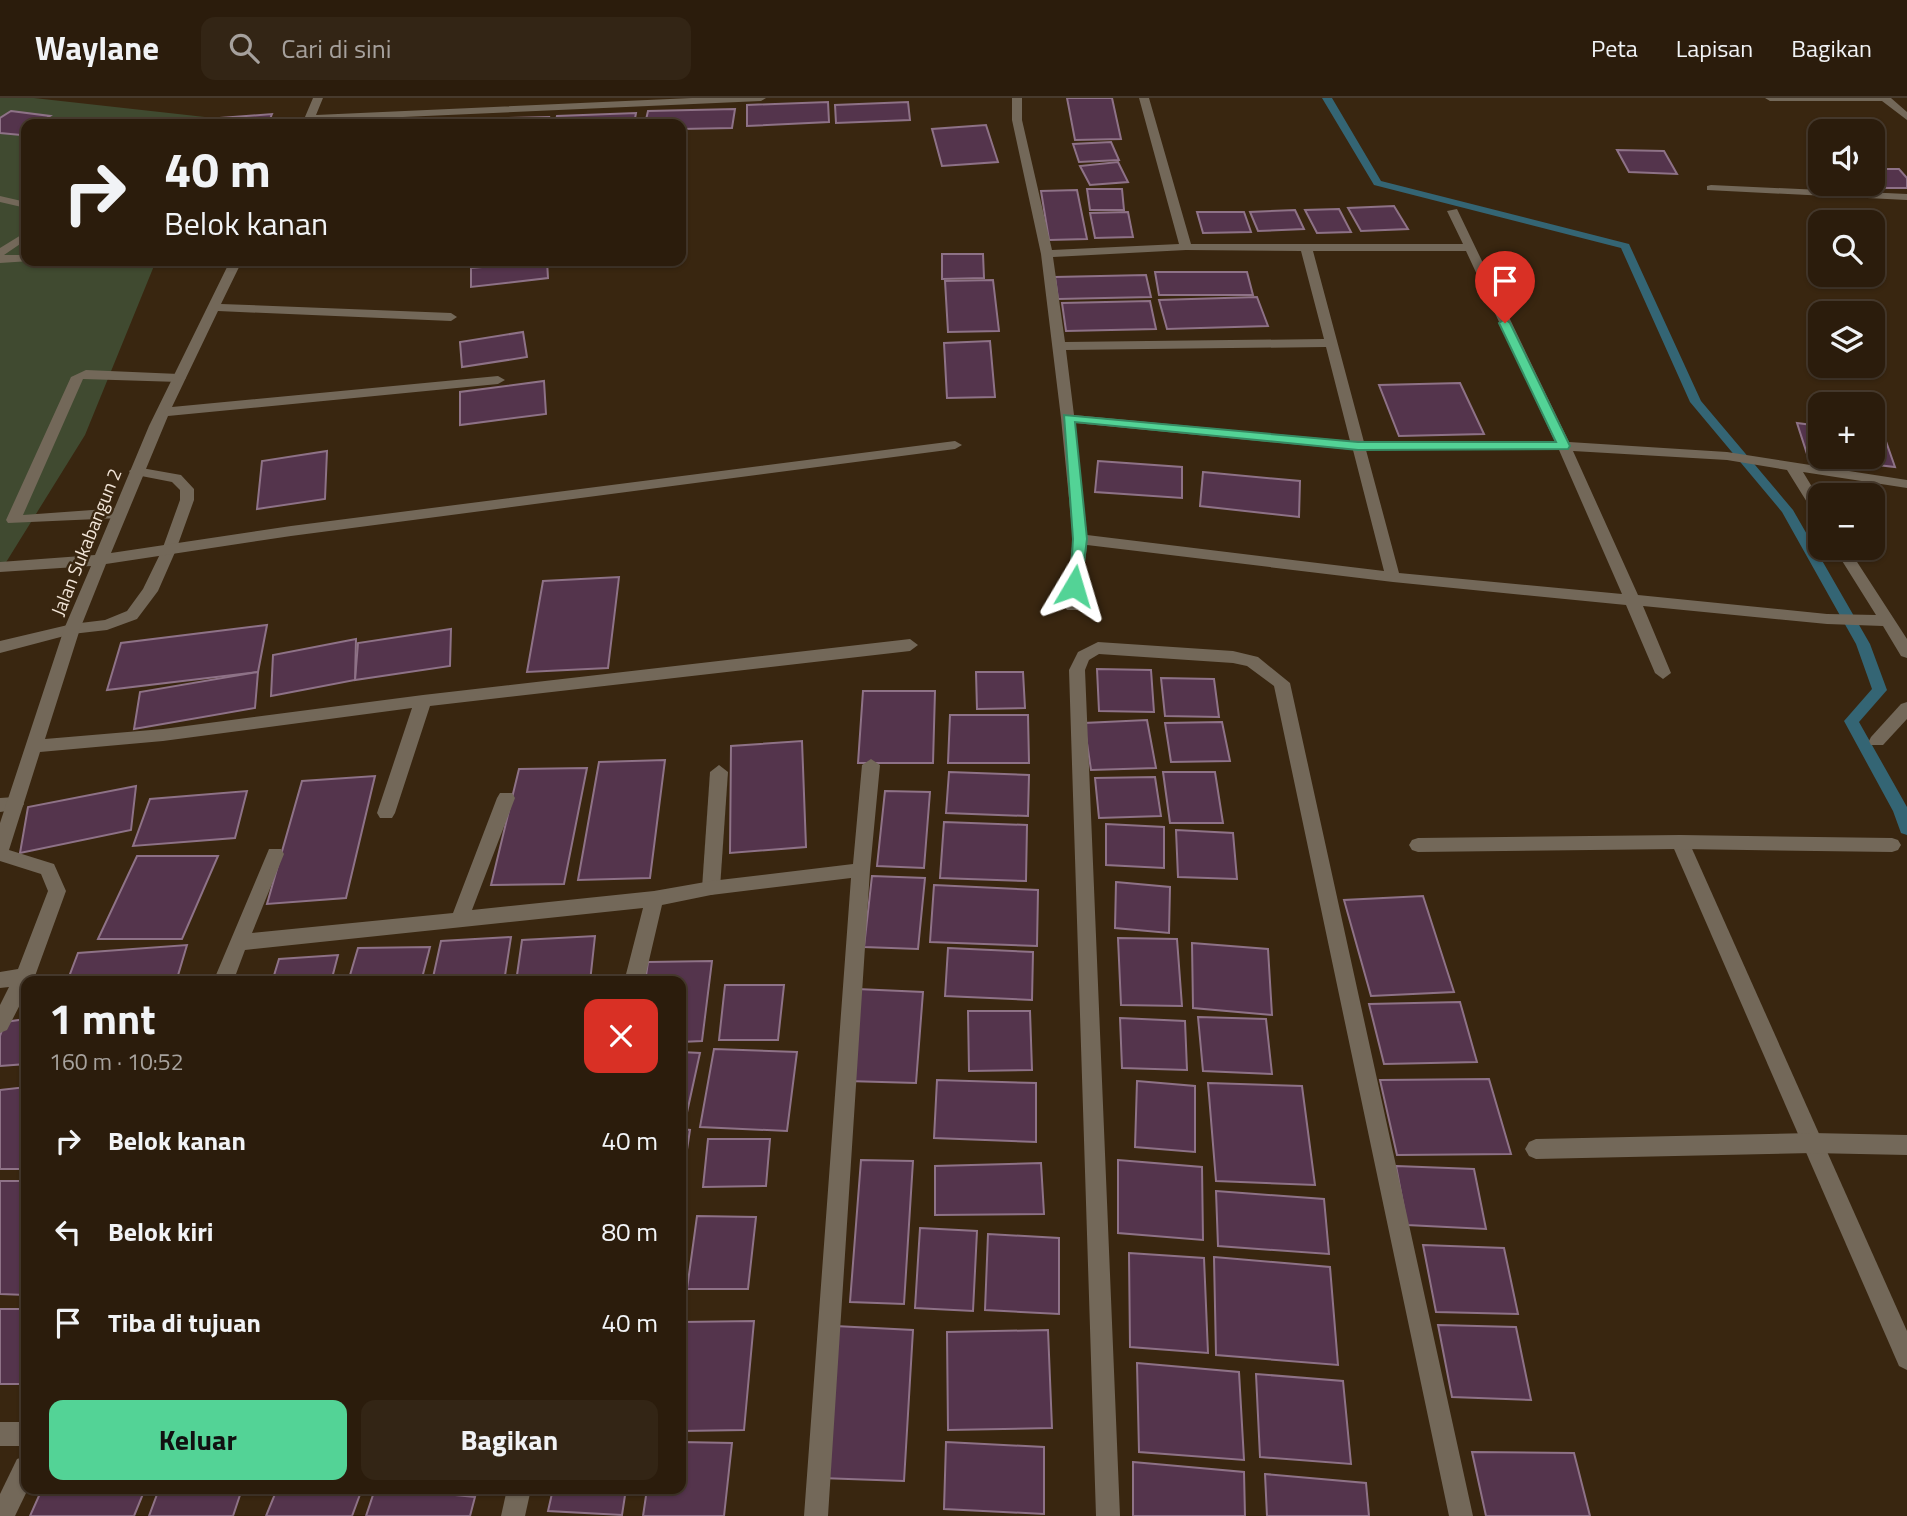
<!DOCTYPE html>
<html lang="id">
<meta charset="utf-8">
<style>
body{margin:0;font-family:"Titillium Web",sans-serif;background:#332515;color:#f1f3f6;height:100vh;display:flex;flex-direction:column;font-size:26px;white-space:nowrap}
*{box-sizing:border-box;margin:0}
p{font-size:23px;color:#a6a19d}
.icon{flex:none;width:38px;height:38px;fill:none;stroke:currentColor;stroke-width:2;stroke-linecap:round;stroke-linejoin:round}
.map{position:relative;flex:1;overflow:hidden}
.side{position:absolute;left:21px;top:878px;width:665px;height:518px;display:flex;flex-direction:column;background:#2b1c0c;border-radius:14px;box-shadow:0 2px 5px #0004,0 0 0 2px #473a2d}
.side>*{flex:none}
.hud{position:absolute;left:21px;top:21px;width:665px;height:147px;border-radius:14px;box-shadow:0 2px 5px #0004,0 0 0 2px #473a2d;background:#2b1c0c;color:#f1f3f6;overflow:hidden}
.controls{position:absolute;left:1808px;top:21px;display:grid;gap:14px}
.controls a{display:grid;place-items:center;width:77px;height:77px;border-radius:14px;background:#2b1c0c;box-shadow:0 2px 5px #0004,0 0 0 2px #473a2d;font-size:35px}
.pin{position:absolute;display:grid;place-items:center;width:60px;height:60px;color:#fff;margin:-72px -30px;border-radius:50% 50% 50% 0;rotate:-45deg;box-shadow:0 0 7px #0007}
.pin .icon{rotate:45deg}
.me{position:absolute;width:77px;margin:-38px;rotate:7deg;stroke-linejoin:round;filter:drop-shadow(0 0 5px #0008)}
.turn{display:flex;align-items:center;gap:24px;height:147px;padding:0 28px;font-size:32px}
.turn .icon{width:91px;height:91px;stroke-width:2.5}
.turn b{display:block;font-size:49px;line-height:60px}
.round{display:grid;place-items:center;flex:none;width:74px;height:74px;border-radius:14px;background:#332515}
.summary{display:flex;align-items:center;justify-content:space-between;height:119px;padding:0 28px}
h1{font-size:42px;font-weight:700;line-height:52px}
.action{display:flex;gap:14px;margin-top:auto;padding:14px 28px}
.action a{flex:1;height:80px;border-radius:14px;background:#53d396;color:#111;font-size:28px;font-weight:700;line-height:80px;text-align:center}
.action a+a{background:#332515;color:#f1f3f6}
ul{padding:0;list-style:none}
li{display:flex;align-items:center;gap:21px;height:91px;padding:0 28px}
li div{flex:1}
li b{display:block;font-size:26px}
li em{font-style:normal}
header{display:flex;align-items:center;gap:42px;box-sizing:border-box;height:98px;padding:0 35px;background:#2b1c0c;border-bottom:2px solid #473a2d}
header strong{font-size:33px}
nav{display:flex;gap:38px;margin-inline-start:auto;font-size:24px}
.search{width:490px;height:63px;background:#332515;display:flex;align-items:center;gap:18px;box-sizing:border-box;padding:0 24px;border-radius:14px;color:#a6a19d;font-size:26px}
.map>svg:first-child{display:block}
.green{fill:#404a30}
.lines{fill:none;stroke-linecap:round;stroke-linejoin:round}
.stream{fill:#346574;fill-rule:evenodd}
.building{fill:#54344c;stroke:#8e7287;stroke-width:2}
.lane{fill:#736859;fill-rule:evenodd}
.street{fill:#736859;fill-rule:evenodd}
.route{fill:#53d396;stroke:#368962;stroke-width:2}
.labels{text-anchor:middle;stroke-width:5;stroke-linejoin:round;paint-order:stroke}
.street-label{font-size:19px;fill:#f2e5d8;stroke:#392610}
</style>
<header>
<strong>Waylane</strong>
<div class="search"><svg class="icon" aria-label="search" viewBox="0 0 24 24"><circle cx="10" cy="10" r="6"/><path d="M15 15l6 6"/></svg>Cari di sini</div>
<nav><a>Peta</a><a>Lapisan</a><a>Bagikan</a></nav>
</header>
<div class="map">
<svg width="1907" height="1418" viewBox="0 0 1907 1418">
<rect width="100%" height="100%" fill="#392610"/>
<path class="green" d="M0,0h34l180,20 -3,6h-185v137h130l-71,174 -85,137z"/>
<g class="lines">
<path class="stream" d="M1322,0h10l49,83 248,63 72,157 92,109 77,134 17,46 -28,32 48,85v28l-6,-2 -8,-22 -49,-90 28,-32 -16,-45 -74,-132 -92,-110 -69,-154 -247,-63z"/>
</g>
<g class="building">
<path d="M1067,0h45l9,41 -46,1z"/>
<path d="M828,4l1,20 -82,4v-21z"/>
<path d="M908,4l2,18 -74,3 -1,-18z"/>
<path d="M735,11l-3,19 -51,1v-5h-36l3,-13z"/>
<path d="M11,13l39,5 -13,8h-11v8l-5,3 -21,-2v-15z"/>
<path d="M636,15l-2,11h-79l2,-8z"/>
<path d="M272,16l-4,10h-51l3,-6z"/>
<path d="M549,19l-2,7h-89l3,-5z"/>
<path d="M986,27l12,37 -56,4 -10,-37z"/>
<path d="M1111,44l8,18 -40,2 -6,-18z"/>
<path d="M1617,52l47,1 13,23 -48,-2z"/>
<path d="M1118,64l10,20 -38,3 -10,-19z"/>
<path d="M1872,71h27l8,9v10h-21z"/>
<path d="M1872,80l11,11h-27l-4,-5h20z"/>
<path d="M1087,91h35l2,21h-34z"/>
<path d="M1077,92l10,49 -38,1 -8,-49z"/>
<path d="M1394,108l14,23 -47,2 -13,-23z"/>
<path d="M1339,111l12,23 -34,1 -12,-23z"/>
<path d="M1295,112l9,19 -46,2 -8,-19z"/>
<path d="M1128,114l5,25 -38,1 -5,-25z"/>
<path d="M1197,114h47l7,20 -48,1z"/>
<path d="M942,156h41l1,24 -42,1z"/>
<path d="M547,163l1,17 -77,9v-19z"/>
<path d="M1155,174h92l6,23h-94z"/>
<path d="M1146,177l5,22 -93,2 -3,-22z"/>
<path d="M993,182l6,51 -51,1 -3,-51z"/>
<path d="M1257,199l11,29 -101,3 -8,-29z"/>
<path d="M1150,203l6,28 -90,2 -4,-28z"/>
<path d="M523,234l4,25 -65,10 -2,-25z"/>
<path d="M990,243l5,56 -48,1 -3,-55z"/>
<path d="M544,283l2,33 -86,11v-33z"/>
<path d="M1460,285l24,51 -85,2 -20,-51z"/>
<path d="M1797,325l23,3v31h52v-25l11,1 12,34 -87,-10z"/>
<path d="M327,353l-2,48 -68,10 5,-48z"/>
<path d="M1098,363l84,6v31l-87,-6z"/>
<path d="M1203,374l97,9 -1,36 -99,-11z"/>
<path d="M619,479l-11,91 -81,4 16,-91z"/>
<path d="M267,527l-9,47 -151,18 14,-47z"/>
<path d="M451,531l-1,37 -95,14 3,-37z"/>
<path d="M356,541l-1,41 -84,16 2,-41z"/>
<path d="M1097,571l54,1 3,42 -55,-1z"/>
<path d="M258,574l-3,36 -121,21 6,-37z"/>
<path d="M976,574h47l2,36 -48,1z"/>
<path d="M1161,580l53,1 5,38 -54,-1z"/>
<path d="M863,593h72l-2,72h-75z"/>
<path d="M950,617h78l1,48h-81z"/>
<path d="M1147,622l9,48 -65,2 -7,-47z"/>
<path d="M1222,624l8,39 -59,1 -6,-39z"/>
<path d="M802,643l4,106 -76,6 1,-107z"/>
<path d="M665,662l-15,118 -72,2 21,-118z"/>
<path d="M587,670l-23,116 -73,1 28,-116z"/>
<path d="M949,674l80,3 -1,41 -82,-3z"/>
<path d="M1163,674h52l8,51h-53z"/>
<path d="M375,678l-29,122 -79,6 35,-123z"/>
<path d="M1155,679l6,39 -62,2 -4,-40z"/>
<path d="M136,688l-5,44 -111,23 8,-46z"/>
<path d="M247,693l-12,47 -102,8 17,-47z"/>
<path d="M885,693l45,1 -6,76 -47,-2z"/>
<path d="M944,724l83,3 -1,56 -86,-3z"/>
<path d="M1106,726l58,3v41l-58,-3z"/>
<path d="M1176,732l57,3 4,46 -59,-2z"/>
<path d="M137,758h81l-36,83h-84z"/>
<path d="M872,778l53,2 -7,71 -54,-2z"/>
<path d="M1116,784l54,5 -1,46 -54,-5z"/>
<path d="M934,787l104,5 -1,56 -107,-4z"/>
<path d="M1423,798l31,96 -83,4 -27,-96z"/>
<path d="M595,838l-5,46h-74l6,-42z"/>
<path d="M511,839l-7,45h-72l9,-41z"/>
<path d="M1118,840l59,1 5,67 -61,-1z"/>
<path d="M1192,845l76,6 4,66 -79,-7z"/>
<path d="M187,847l-11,37h-109l11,-29z"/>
<path d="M430,849l-9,35h-73l10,-34z"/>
<path d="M948,850l85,4 -1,48 -87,-4z"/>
<path d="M338,857l-7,27h-59l7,-23z"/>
<path d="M712,863l-10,80 -21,1v-60h-36l3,-20z"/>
<path d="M725,887h59l-6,55h-59z"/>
<path d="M857,891l66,3 -7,91 -69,-2z"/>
<path d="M1460,904l17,60 -93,2 -15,-60z"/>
<path d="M968,913h62l2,59 -63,1z"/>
<path d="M1198,919l68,2 6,55 -69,-3z"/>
<path d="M1120,920l65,3 2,49 -65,-2z"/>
<path d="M26,921v45l-26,2v-30l5,-14z"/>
<path d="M714,951l83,3 -10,79 -87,-4z"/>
<path d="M681,954l19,1 -14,64h-5z"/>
<path d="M1489,981l22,75 -114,1 -17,-75z"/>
<path d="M937,982l99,3v59l-102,-4z"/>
<path d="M1137,983l58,5v66l-60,-5z"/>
<path d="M1208,985l94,3 13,99 -99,-4z"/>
<path d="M26,989v82h-26v-79z"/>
<path d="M681,1031l9,1 -9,59z"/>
<path d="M708,1041h62l-4,47 -63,1z"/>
<path d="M861,1062l52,1 -9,143 -54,-2z"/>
<path d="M1118,1062l84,7 1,73 -85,-7z"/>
<path d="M1041,1065l3,51 -109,1v-49z"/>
<path d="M1396,1068l78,3 12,60 -79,-4z"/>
<path d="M0,1083h26v114l-26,-1z"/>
<path d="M1216,1093l108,8 5,55 -111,-8z"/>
<path d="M697,1118l59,1 -8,72h-61z"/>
<path d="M920,1130l57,3 -4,80 -58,-3z"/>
<path d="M988,1136l71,4v76l-74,-4z"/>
<path d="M1423,1147l81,3 14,66 -82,-2z"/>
<path d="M1129,1155l75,5 4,95 -78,-6z"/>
<path d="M1214,1159l116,10 8,98 -122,-10z"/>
<path d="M0,1211h26v63l-5,12h-21z"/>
<path d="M754,1223l-10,109 -63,1v-109z"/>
<path d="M1438,1227l78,2 15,73 -79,-3z"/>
<path d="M835,1228l78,4 -9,151 -83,-3z"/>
<path d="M1048,1232l4,98 -104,2 -1,-98z"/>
<path d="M1137,1265l102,9 5,88 -105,-8z"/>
<path d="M1256,1276l87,7 8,83 -91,-7z"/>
<path d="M681,1344l51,1 -8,73h-81l4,-27h34z"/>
<path d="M946,1344l98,5v67l-100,-5z"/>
<path d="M1472,1354l102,1 16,63h-104z"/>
<path d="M1133,1364l111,10 1,44h-112z"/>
<path d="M1265,1376l101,9 3,33h-102z"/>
<path d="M42,1391h103l-11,27h-104z"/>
<path d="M159,1391h83l-9,27h-84z"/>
<path d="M277,1391h85l-10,27h-86z"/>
<path d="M375,1391h20l80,8 -5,19h-104z"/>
<path d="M553,1391h73l-4,26 -74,-4z"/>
</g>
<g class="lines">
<g class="lane">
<path d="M86,272l93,4 7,4 -7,4 -96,-3 -60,136 97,-7 7,5 -7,5 -112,5 -2,-3 65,-143z"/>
<path d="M136,369l45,8 13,14v11l-18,50 -18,41 -21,28 -30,11 -35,4 -72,19v-12l72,-17 33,-4 22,-9 16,-22 19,-39 18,-50v-10l-8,-8 -41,-8 -2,-3z"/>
<path d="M719,667l9,7 -8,116 -3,5 -6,2 -6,-2 -3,-5 8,-116z"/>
<path d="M15,699l6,2 3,5 -3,5 -21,3v-14z"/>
<path d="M1680,737l6,2 3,5 218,489v39l-8,-4 -228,-524 3,-5z"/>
</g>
<g class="street">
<path d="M313,0h10l-7,17 376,-17h74l-5,3 -448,20 -1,3h-10z"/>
<path d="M1012,0h10v22l30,130 127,-6 -40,-146h10l42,146h272l-16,-33 10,-2 112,233 158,10 180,28v8l-104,-16 17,28v17l-5,-2 -28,-45 -60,-10 -154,-9 65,144 189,19 49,1 -42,-67h14l59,91v19l-6,-2 -18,-30 -56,-2 -184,-18 28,67 -8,6 -8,-6 -29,-68 -233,-23 -306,-37 -7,61 -3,4h-10l-3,-4 9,-67 -12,-121 -20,-164 -29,-134zM1186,152l115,1 23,88 -259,3 -12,-85zM1313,153h153l89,191h-191zM1326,249l24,94 -276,-26 -8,-65zM1075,325l278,27 31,121 -297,-36zM1366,352h193l63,144 -223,-21z"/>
<path d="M1765,0h126l16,14v8l-25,-19h-112z"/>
<path d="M1711,87l196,9v6l-200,-10v-4z"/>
<path d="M0,98l26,6v6l-26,-6z"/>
<path d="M26,134v8l-22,15h22v6h4l-30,2v-15z"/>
<path d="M230,163h12l-21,43 230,9 6,4 -6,4 -233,-10 -46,96 326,-31 7,4 -7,4 -330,32 -57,137 180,-27 664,-85 7,4 -7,4 -664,87 -185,28 -26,65 -35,110 118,-10 260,-34 487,-56 8,6 -8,6 -480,55 -35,107 -3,5h-12l-3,-5 35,-105 -249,33 -123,11 -31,98 45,14 12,27 -31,85 -3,6h-6v11l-19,37 -7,3v-28l9,-18 -9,1v-16l18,-3 30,-78 -7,-17 -41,-13v-38l64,-194 27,-63 -91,6v-10l95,-7 54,-129z"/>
<path d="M1098,544l135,9 25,6 32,26 183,833h-24l-175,-830 -27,-20 -14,-3 -134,-9 -10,6 -4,10 35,846h-24l-27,-846 9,-18z"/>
<path d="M1907,604v17l-24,26h-12l-2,-4 2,-4 30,-33z"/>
<path d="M871,661l9,6 -10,105 -42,646h-24l47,-638 -140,17 -49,10 -18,77h-20l19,-74 -398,42 -12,32h-20l56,-133h12l3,5 -32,79 201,-20 44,-115 3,-5h12l3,5 -43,112 182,-19 57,-10 142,-17 9,-99z"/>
<path d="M1680,737l212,3 6,2 3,5 -3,5 -6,2 -212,-3 -262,3 -6,-2 -3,-5 3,-5 6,-2z"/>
<path d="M1812,1035l95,2v20l-95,-2 -276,6 -7,-3 -4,-7 4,-7 7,-3z"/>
<rect x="0" y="1324" width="26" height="24"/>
<path d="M26,1358l2,33 -13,27h-15v-22l17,-35z"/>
<path d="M507,1391h24l-6,27h-24z"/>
</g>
</g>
<path class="route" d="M1505,221l5,4 60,123 -2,3 -210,1 -283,-28 12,117 -6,47 -7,5 -4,-2 3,-50 -9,-124 294,27h198l-57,-119z"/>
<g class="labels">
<g class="street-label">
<text transform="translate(86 444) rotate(-68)" y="7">Jalan Sukabangun 2</text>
</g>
</g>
</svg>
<div class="controls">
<a><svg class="icon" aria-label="sound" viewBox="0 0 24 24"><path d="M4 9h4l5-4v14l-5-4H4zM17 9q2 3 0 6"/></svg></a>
<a><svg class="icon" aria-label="search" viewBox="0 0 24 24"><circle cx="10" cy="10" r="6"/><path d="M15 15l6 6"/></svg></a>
<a><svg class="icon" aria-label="layers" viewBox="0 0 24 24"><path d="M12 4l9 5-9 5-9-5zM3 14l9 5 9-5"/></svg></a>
<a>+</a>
<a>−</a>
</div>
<div class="pin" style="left:1505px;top:225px;background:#d93025"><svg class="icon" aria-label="arrive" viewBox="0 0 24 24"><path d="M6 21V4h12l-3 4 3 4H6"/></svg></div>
<svg class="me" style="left:1074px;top:488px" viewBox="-20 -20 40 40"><path d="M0-17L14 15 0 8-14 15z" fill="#53d396" stroke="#fff" stroke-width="4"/></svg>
<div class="hud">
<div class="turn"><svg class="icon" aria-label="right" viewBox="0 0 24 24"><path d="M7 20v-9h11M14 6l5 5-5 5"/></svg><div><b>40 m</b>Belok kanan</div></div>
</div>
<section class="side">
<div class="summary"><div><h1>1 mnt</h1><p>160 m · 10:52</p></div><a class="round" style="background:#d93025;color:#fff"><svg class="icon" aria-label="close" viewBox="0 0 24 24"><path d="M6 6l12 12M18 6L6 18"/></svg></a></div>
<ul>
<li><svg class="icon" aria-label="right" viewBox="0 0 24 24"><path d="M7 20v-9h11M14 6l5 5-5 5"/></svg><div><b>Belok kanan</b></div><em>40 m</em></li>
<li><svg class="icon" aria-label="left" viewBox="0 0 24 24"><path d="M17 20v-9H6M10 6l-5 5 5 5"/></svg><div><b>Belok kiri</b></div><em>80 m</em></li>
<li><svg class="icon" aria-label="arrive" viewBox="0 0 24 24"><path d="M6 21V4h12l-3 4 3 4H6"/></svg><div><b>Tiba di tujuan</b></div><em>40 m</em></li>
</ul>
<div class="action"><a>Keluar</a><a>Bagikan</a></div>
</section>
</div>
